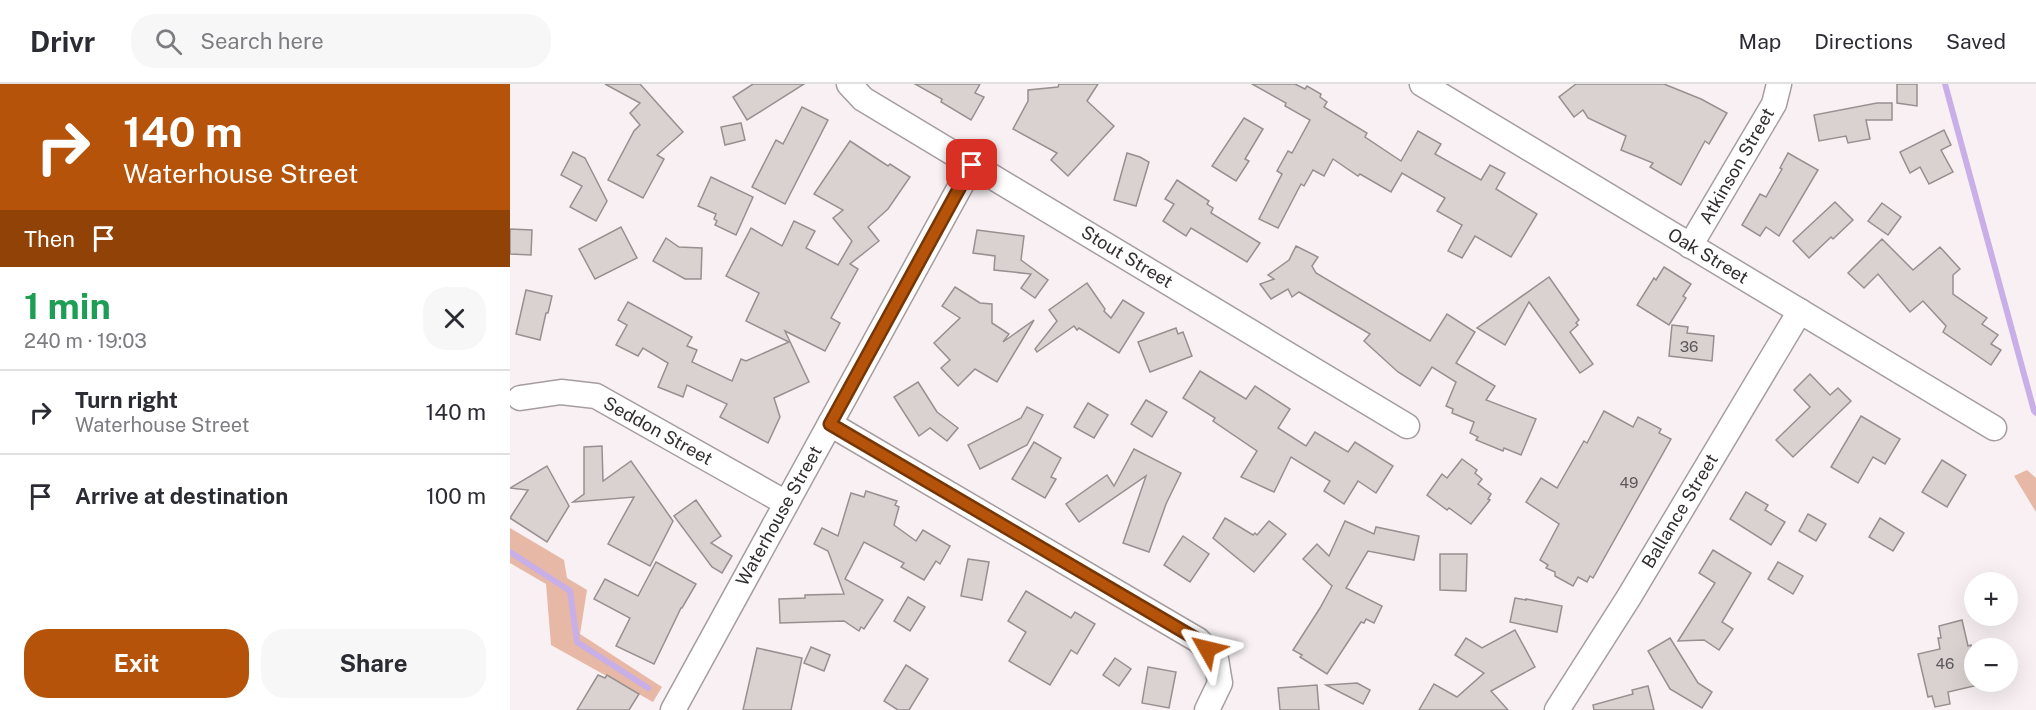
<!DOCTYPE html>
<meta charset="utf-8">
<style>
body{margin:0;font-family:"Public Sans",sans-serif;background:#f7f7f7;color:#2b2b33;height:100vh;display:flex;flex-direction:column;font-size:22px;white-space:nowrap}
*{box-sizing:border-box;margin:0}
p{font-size:20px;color:#7c7c81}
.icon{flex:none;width:33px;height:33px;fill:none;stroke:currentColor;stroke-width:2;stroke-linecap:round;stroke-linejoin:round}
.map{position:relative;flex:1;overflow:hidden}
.panel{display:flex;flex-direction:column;background:#fff;width:510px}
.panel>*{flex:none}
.hud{background:#b45309;color:#fff;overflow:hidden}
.controls{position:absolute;left:1454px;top:488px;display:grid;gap:12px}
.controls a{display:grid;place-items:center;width:54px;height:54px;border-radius:50%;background:#fff;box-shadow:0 6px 24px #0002;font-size:30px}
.pin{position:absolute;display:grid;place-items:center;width:51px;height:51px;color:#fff;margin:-26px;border-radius:12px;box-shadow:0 3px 9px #0006}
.me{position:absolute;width:66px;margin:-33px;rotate:307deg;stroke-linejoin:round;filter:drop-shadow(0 0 4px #0008)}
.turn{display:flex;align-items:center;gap:21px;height:126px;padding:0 24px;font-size:27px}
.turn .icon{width:78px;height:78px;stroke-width:2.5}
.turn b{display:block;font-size:42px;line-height:51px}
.then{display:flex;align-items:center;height:57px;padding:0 24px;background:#0003;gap:12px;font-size:22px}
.round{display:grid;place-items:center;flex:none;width:63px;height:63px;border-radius:24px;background:#f7f7f7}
.head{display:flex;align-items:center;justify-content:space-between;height:102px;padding:0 24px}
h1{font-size:36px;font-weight:700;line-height:45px;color:#1e9e55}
.primary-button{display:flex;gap:12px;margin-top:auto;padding:12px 24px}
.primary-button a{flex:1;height:69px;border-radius:24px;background:#b45309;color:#fff;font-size:24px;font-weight:700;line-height:69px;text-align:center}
.primary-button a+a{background:#f7f7f7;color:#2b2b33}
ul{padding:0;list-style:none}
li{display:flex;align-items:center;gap:18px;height:84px;padding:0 24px;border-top:2px solid #e1e1e2}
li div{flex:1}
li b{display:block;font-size:22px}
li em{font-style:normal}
header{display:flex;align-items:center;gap:36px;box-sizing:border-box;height:84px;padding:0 30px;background:#fff;border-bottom:2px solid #e1e1e2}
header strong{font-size:28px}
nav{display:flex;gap:33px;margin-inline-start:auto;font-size:21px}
.search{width:420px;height:54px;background:#f7f7f7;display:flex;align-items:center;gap:15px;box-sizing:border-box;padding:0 21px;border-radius:24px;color:#7c7c81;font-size:22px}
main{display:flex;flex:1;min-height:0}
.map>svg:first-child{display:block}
.green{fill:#e7b8a6}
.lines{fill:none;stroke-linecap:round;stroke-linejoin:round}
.stream{stroke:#c9afe8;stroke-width:6}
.building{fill:#dad1d1;stroke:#989090;stroke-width:1.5}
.street-casing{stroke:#a59da0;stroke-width:27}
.street{stroke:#fff;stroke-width:24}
.route-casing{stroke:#753606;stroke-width:15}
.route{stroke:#b45309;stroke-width:10}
.labels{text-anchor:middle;stroke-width:4.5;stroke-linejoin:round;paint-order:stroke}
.number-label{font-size:15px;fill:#5b5758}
.street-label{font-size:18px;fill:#312e2f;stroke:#fff}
</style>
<header>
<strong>Drivr</strong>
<div class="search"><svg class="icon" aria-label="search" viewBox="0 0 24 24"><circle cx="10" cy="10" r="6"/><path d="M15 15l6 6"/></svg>Search here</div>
<nav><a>Map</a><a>Directions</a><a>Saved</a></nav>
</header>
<main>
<section class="panel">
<div class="hud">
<div class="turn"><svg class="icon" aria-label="right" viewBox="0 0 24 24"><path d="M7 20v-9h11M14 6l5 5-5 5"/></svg><div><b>140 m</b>Waterhouse Street</div></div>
<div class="then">Then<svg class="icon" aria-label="arrive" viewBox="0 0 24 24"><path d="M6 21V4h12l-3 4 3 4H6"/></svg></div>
</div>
<div class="head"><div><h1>1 min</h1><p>240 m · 19:03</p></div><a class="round"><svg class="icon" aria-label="close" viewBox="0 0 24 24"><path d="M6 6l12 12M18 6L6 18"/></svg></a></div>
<ul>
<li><svg class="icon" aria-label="right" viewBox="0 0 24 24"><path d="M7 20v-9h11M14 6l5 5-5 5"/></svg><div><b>Turn right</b><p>Waterhouse Street</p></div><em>140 m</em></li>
<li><svg class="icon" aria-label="arrive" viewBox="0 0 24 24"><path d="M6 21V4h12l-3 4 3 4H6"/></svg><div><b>Arrive at destination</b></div><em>100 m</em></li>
</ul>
<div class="primary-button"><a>Exit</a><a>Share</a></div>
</section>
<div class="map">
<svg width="1526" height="626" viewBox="0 0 1526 626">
<rect width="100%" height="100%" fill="#f8f0f3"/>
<g class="green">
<path d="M1517,386l9,8v34l-22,-36z"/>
<path d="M0,444l54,32 3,18 20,12 -7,44 82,53 -9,15 -102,-57 -5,-61 -36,-21z"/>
</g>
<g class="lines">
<g class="stream">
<path d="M1435,0l89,327 2,2"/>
<path d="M0,468l60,39 7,51 71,46"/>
</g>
</g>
<g class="building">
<path d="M95,0h35l43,48 -26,23 7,4 -21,39 -35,-18 26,-49 6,-6 -10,-12 10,-10z"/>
<path d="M243,0h51l-57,36 -14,-23z"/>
<path d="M405,0h65l-5,9 9,4 -13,23 -30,-18 1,-3z"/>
<path d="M549,0h39l-11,17 27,25 -46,50 -17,-16 6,-7 -44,-24 15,-28v-11l30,-3z"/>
<path d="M742,0h43l10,5 2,-3 14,8 -1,3 7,5 -3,5 43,26 -2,4 36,24 17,-30 23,13 -6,10 46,26 9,-15 15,8 -9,16 41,25 -26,43 -36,-21 -13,22 -14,-7 14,-26 -25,-14 8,-13 -43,-25 -11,19 -31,-18 -2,2 -25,-17 -9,17 -11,-6 -9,16 -3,-2 -23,44 -19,-9 23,-45 -5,-3 11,-20 4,2 18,-33 -25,-14 1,-3z"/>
<path d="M1066,0h88l37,15 26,14 -18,31 -4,-3 -24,44 -31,-18 3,-4 -32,-13 5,-14 -38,-18 -5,-8 -9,7 -15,-20z"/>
<path d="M1387,0h20v22l-20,-3z"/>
<path d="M1367,19h15v17h-26l4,19 -22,4 -2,-7 -27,5 -5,-26z"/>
<path d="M292,23l26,13 -43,84 -33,-17 24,-47 7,4z"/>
<path d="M734,34l19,11 -18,30 4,2 -13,20 -24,-15z"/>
<path d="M231,39l4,17 -20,5 -4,-18z"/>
<path d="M1434,46l7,15 -10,5 12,22 -24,12 -9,-17 -10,6 -10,-21z"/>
<path d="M340,57l38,25 2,-2 20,13 -22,32 -20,18 11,14 -29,23 8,5 -27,49 9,5 -15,28 -40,-20 24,51 -35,16 6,19 -12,26 -48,-26 7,-13 -40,-19 -4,12 -25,-10 10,-24 -25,-15 -5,8 -22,-11 11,-20 -9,-5 10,-18 64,35 -5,9 10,4 -5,12 40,19 9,-22 5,2 43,-19 -43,-21 13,-28 -33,-17 25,-48 31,18 12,-25 21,10 -9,17 32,17 14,-24 -19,-23 10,-8 -29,-16z"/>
<path d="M63,68l12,6 22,43 -11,20 -26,-14 12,-21 -21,-11z"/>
<path d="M617,69l13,4 9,5 -13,44 -22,-6z"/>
<path d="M1278,69l30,17 -39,66 -13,-9 -6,9 -18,-11 18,-31 6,3 16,-28 -2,-1z"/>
<path d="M201,93l42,20 -17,38 -21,-10 2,-4 -3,-2 2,-5 -18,-8z"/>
<path d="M667,96l32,21 -2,3 6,4 -2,5 49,30 -13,19 -56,-34 -5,8 -23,-15 11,-17 -9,-5z"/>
<path d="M1325,118l18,18 -20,19 -2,-2 -22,21 -16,-17z"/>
<path d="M1372,119l19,14 -13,18 -20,-14z"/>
<path d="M111,143l16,31 -42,21 -16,-30z"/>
<path d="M0,145l22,1 -1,25 -21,-1z"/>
<path d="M467,146l47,6 -3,24 27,20 -13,18 -14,-10 10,-14 -37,-4 1,-14 -22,-3z"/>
<path d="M156,154l13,9 23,1 -1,31h-16l-32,-18z"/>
<path d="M1372,155l31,31 27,-23 20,22 -7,6v19l34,24 -5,6 16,11 -7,9 10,6 -10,15 -48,-33 3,-6 -23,-25 -13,11 -32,-38 -14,14 -16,-15z"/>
<path d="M786,162l22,11 -6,9 4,7 114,68 17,-27 28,18 -19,31 39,23 -9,14 50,19 -15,36 -17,-7 -1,3 -27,-11 2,-3 -8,-4 4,-11 -22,-9 1,-4 -7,-3 10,-24 -24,-15 -12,19 -22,-14 -34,-31 6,-7 -71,-42 -7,5 -4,-8 -17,10 -11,-15 14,-5 -6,-4 21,-15z"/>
<path d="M1154,183l27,17 -8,12 3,2 -17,27 -32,-20 17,-27 2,2z"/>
<path d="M1039,193l30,43 -3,3 2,2 -8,7 23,32 -13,9 -51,-71 -24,43 -28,-17z"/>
<path d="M577,199l18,26 -1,2 7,7 12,-18 21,13 -25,40 -40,-25 -2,2 -3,-4 -37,26 -2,-3 22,-28 -8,-11z"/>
<path d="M445,203l25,16 12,1v19l17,11 -6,8 31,-22 -37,62 -22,-13 -17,17 -17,-18 9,-8 -16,-17 26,-25 -18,-12z"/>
<path d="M16,206l26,6 -4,17h-2l-6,27 -24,-6z"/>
<path d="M1162,241l16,2 -1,6 27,3 -2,25 -43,-5z"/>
<path d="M666,244l2,6 5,-2 9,24 -42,16 -12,-30z"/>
<path d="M690,287l46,28 9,-13 35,23 -12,19 28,18 9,-14 33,20 7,-10 38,24 -17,27 -18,-12 -14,23 -20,-13 6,-10 -39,-24 -17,35 -33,-15 16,-26 -44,-30 2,-3 -32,-20z"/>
<path d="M1300,290l20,21 8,-7 13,13 -58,56 -17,-17 34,-33 -16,-17z"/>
<path d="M408,298l19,30 21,16 -11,13 -17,-13 -11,8 -25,-39z"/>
<path d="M636,316l21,12 -15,25 -21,-13z"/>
<path d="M578,319l20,12 -14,23 -20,-11z"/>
<path d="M517,323l16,8 -16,30 -47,24 -12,-24 53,-27z"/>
<path d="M1094,327l29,16 5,-10 23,12 -2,4 12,6 -78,139 -3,-2 -3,6 -9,-5 -5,9 -18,-10v-4l-9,-4 2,-3 -8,-5 19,-36 -33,-22 15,-24 16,10 27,-47 3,2z"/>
<path d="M1351,332l39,23 -15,25 -12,-7 -15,26 -27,-16z"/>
<path d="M524,358l27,16 -10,19 5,2 -11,19 -33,-19z"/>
<path d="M92,362l1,35 28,-20 42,60 -23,45 -42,-22 26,-47 -61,5 11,-8v-47z"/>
<path d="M624,365l47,24 -15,31 -17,48 -26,-9 23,-67 -67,46 -13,-18 41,-29 7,11z"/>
<path d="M952,375l15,11 -2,3 7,6 -4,5 13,10 -3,5 2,1 -19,24 -22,-16 -2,2 -20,-15 15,-21 5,4z"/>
<path d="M1432,376l24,15 -19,32 -25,-15z"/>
<path d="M37,382l22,40 -22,36 -37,-24 18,-28 -18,-2z"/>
<path d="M356,407l31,10 -2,4 4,2 -5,18 22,16 7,-11 27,16 -10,18 -4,-3 -12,19 -23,-13 3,-4 -40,-21 -19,37 38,21 -19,29 -3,-2 -2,4 -15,-10 -64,2 -1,-24 26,-1v-3l39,-1 -16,-43 -14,-7 8,-16 16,8 13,-43 13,4z"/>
<path d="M1236,408l22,13 -3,5 20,12 -14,23 -41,-26z"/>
<path d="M186,416l25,36 -10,7 21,13 -10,17 -10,-6 -38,-51z"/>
<path d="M1298,430l18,10 -10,17 -17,-10z"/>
<path d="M715,434l28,17 2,-2 2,2 12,-14 17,13 -32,38 -41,-34z"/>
<path d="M1370,434l24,15 -11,18 -24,-14z"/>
<path d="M835,437l29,13 2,-7 43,9 -5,24 -46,-9 -22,37 36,18 -8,17 -8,-4 -2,4 -3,-1 -34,52 -27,-17 2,-2 -9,-5 27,-42 12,-22 -29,-27 14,-15 12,12z"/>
<path d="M673,452l26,18 -19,28 -26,-17z"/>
<path d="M1203,466l38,23 -29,49 11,7 -14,21 -15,-10 -26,1 37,-58 -16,-10z"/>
<path d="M930,470h27l-1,37 -26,-1z"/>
<path d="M458,475l21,3 -7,38 -21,-4z"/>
<path d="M146,478l40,22 -14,24h-1l-27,56 -38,-18 14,-28 -36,-19 11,-20 33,17z"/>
<path d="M1268,478l25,14 -10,18 -25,-15z"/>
<path d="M516,507l45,27 4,-6 20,12 -18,30 -6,-4 -21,35 -41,-24 17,-29 -18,-11z"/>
<path d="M398,513l17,10 -15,24 -16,-10z"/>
<path d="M1005,514l11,2v-1l36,7 -5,26 -47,-10z"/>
<path d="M1452,536l6,26 3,-1 3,12v24h2l2,4 -30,7 2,12 -15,3 -3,-11 -4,1 -10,-43 22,-5 -2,-11h3l-2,-12z"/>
<path d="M1005,546l20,37 -44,24 17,19h-89l15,-26 23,13 27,-24 -29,-18 11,-17 16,10z"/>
<path d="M1160,554l28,45 14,9 -10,16 -32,-19 -22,-38z"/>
<path d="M301,563l19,8 -6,16 -20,-8z"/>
<path d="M247,564l45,10 -11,52h-48z"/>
<path d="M605,574l16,11 -12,17 -16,-11z"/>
<path d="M396,581l22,14 -19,31h-11l-14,-9z"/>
<path d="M638,583l28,5 -7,36 -27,-5z"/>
<path d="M88,591l7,3 2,-3 32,19 -10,16h-52z"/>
<path d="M847,599l13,7 -7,14 -37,-19z"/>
<path d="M807,601l2,25h-39l-2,-22z"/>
<path d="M1138,602l6,24h-60l-1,-5 40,-11 -1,-4z"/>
</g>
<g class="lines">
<defs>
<g id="street">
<path d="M339,0l14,15 544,327"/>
<path d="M912,0l572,344"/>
<path d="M1180,162l84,-142 5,-20"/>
<path d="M10,314l41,-6 35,4 190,107"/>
<path d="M320,340l368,216 18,19 4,24 -13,27"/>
<path d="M163,626l299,-545"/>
<path d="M1047,626l72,-113 171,-286"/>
</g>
</defs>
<use href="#street" class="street-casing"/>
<use href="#street" class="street"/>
</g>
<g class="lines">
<defs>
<path id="route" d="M462,81l-142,259 368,216 9,9"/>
</defs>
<use href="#route" class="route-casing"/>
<use href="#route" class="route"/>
</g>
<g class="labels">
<g class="number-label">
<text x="1179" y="268">36</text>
<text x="1119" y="404">49</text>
<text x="1435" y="585">46</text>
</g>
<g class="street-label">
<text transform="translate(1227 82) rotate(-60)" y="6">Atkinson Street</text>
<text transform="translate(1198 172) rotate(31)" y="6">Oak Street</text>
<text transform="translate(617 173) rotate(31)" y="6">Stout Street</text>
<text transform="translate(148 347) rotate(29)" y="6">Seddon Street</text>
<text transform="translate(1170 427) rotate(-59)" y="6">Ballance Street</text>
<text transform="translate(269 432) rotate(-61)" y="6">Waterhouse Street</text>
</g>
</g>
</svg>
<div class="controls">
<a>+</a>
<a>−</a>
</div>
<div class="pin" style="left:462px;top:81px;background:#d93025"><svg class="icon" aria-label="arrive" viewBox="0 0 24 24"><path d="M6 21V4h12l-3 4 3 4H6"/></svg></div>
<svg class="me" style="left:697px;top:565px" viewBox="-20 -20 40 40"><path d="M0-17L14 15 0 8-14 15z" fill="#b45309" stroke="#fff" stroke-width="4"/></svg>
</div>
</main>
